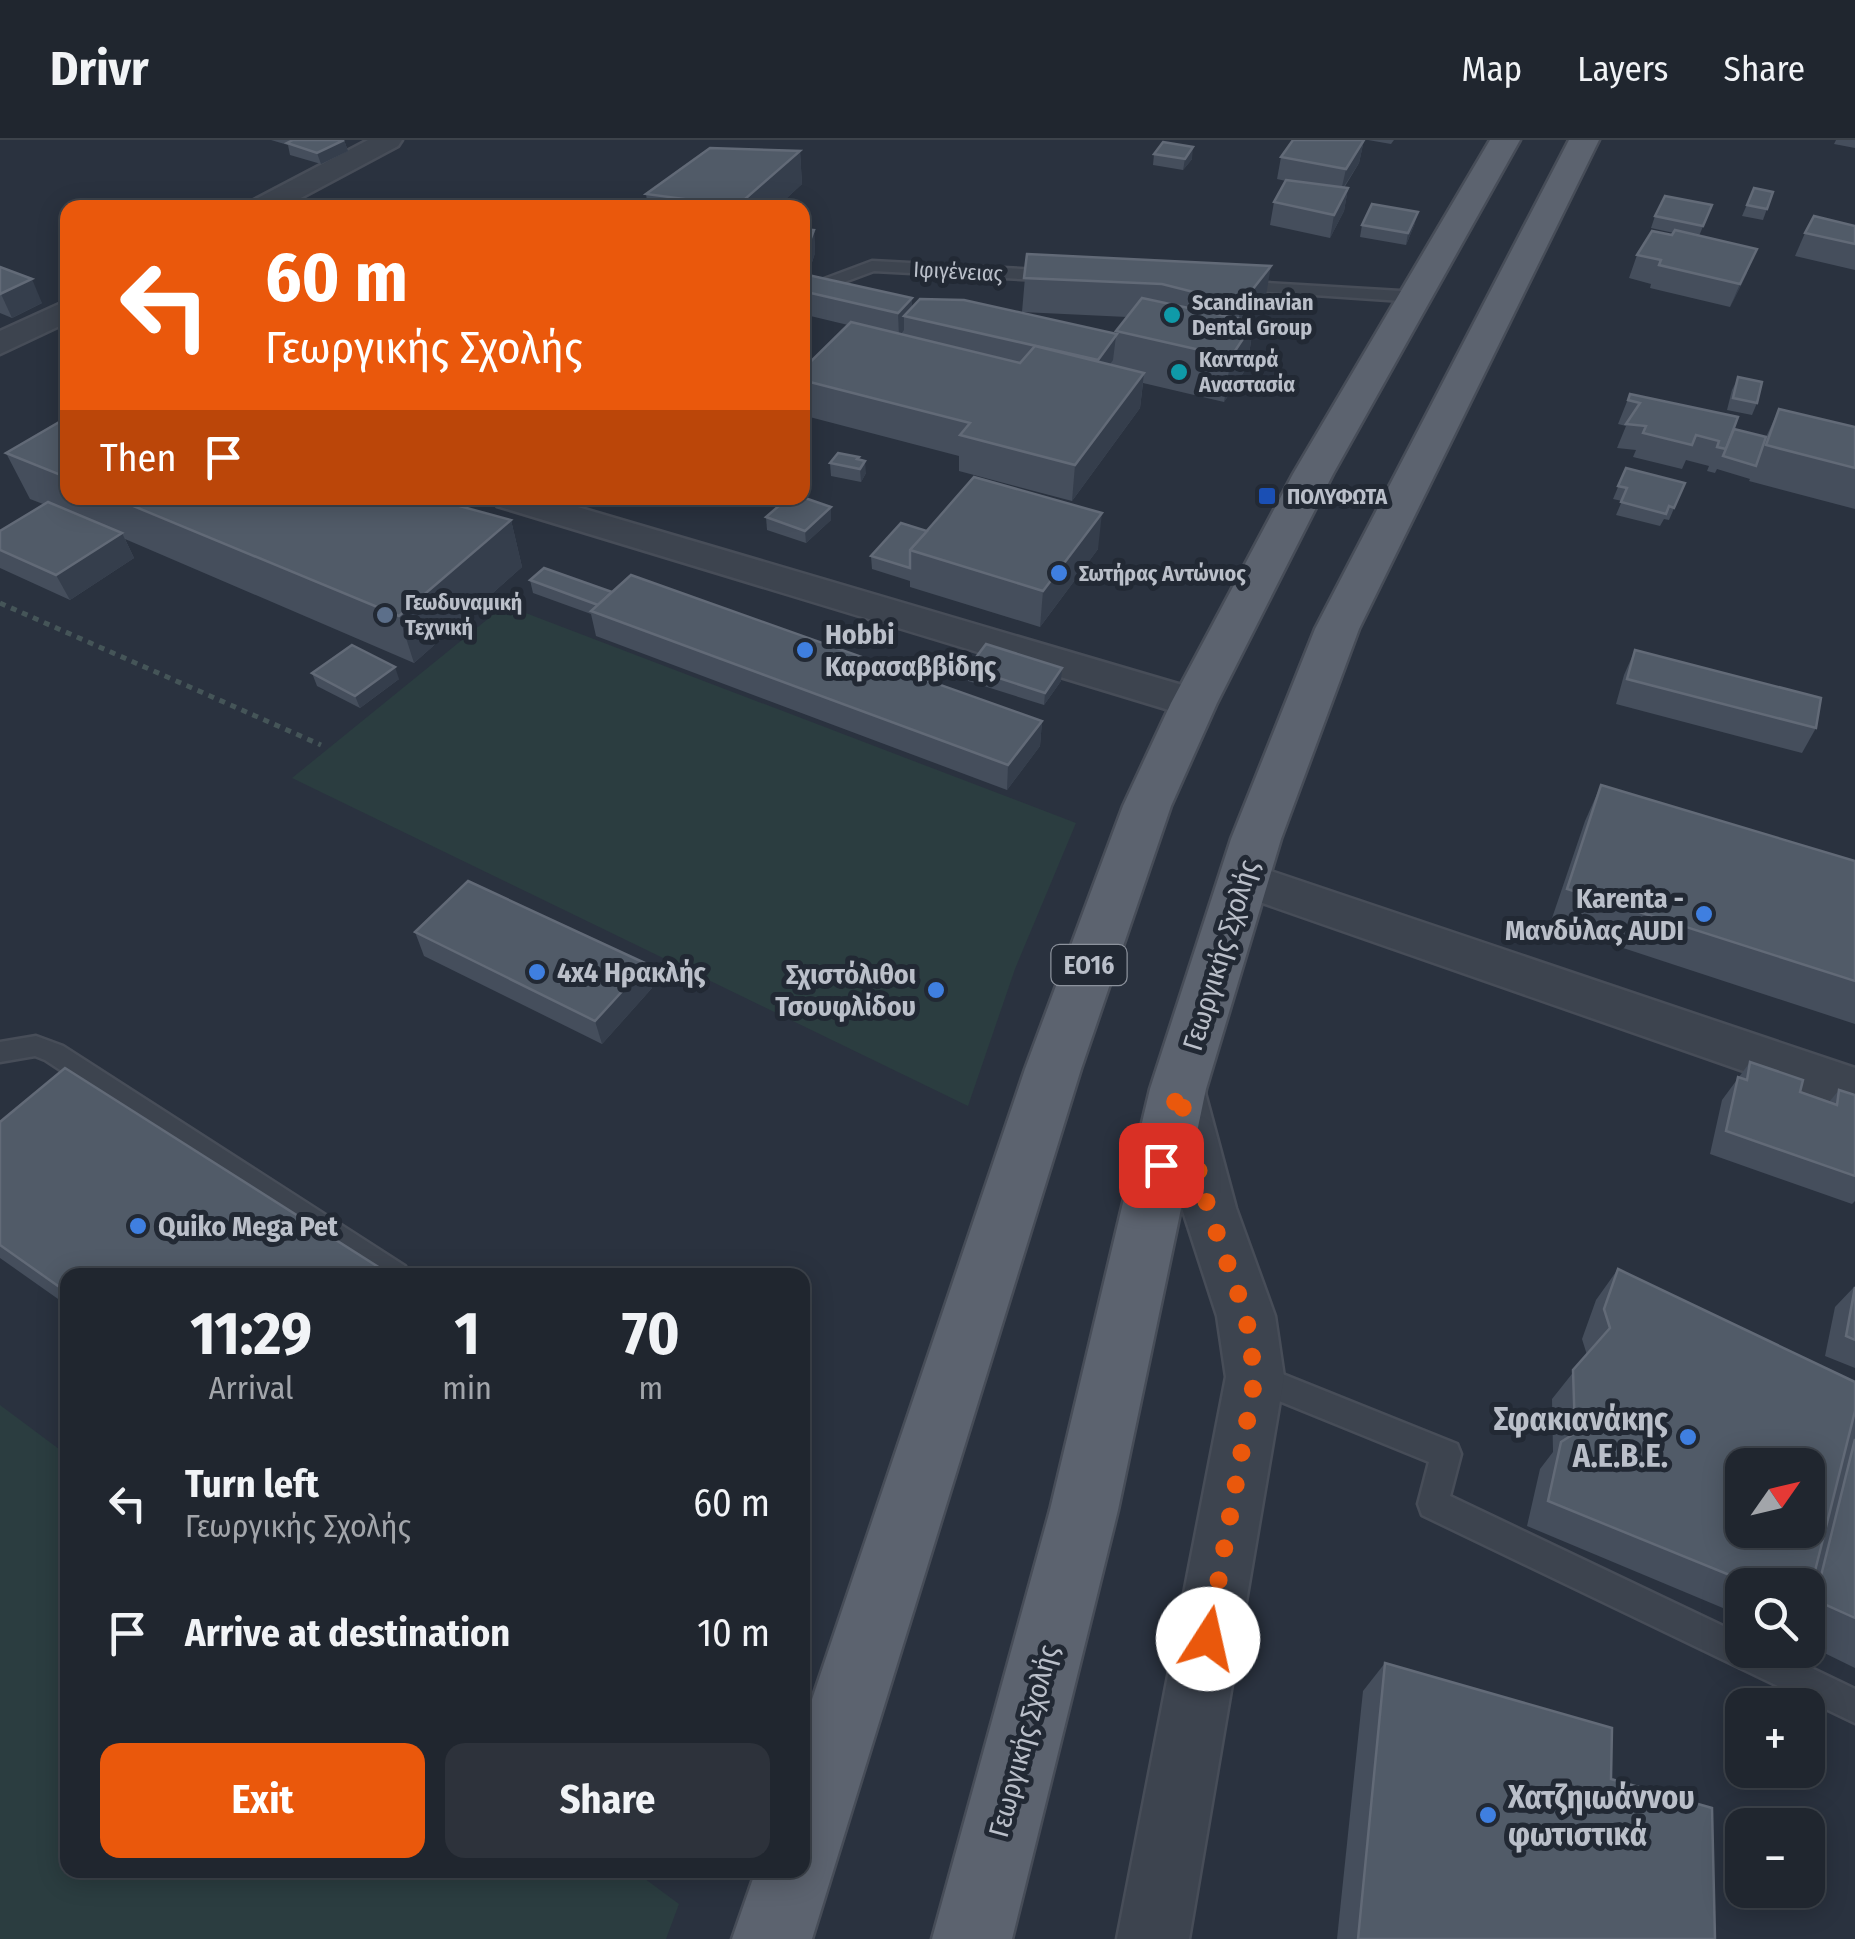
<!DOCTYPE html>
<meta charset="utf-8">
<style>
body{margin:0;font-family:"Fira Sans Condensed",sans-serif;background:#2d323b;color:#f1f3f6;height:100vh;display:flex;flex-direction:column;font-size:38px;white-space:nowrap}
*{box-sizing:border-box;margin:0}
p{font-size:32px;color:#a2a5aa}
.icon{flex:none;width:55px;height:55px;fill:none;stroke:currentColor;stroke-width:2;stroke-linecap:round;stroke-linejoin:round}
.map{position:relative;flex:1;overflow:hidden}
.details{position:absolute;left:60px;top:1128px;width:750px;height:610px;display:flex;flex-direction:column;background:#20262f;border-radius:20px;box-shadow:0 5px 25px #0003,0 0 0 2px #3d434b}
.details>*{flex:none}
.hud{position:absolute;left:60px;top:60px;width:750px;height:305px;border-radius:20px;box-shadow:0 5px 25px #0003,0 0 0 2px #3d434b;background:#ea580c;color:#fff;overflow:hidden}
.needle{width:65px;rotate:56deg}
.buttons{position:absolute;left:1725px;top:1308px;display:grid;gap:20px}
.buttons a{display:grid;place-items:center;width:100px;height:100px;border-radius:20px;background:#20262f;box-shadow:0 5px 25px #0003,0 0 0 2px #3d434b;font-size:50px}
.pin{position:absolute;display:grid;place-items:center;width:85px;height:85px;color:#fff;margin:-42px;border-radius:20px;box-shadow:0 5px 15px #0006}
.me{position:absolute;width:110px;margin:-55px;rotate:10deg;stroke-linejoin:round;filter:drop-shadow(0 0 8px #0008)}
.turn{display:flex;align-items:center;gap:35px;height:210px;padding:0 40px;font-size:45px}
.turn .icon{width:130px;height:130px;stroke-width:2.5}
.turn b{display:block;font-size:70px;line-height:85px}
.then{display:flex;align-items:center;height:95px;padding:0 40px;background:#0003;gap:20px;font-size:38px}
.eta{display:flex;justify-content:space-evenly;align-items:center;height:170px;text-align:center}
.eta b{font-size:60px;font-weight:700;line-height:70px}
.cta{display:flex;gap:20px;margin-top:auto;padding:20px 40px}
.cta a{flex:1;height:115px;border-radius:20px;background:#ea580c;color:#fff;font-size:40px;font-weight:700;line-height:115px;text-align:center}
.cta a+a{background:#2d323b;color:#f1f3f6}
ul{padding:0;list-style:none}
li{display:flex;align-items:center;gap:30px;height:130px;padding:0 40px}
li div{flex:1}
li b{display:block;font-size:38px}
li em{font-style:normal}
header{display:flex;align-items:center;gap:60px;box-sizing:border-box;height:140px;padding:0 50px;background:#20262f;border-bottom:2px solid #3d434b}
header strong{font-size:48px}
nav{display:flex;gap:55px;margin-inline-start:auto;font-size:35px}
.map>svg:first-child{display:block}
.green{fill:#2b3d40}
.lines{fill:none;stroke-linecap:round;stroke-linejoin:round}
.service-casing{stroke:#474d58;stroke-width:5}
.minor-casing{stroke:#474d58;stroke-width:5}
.primary-casing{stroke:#474d58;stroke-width:5}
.path{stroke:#455558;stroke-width:5;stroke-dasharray:6 6;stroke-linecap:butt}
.service{fill:#3d444f;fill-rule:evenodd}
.minor{fill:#3d444f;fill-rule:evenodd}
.primary{fill:#5c636f;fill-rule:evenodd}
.wall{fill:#454e5c}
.shaded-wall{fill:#353e4c}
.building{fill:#515b68;stroke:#626a77;stroke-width:2.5;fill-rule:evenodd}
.route{stroke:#ea580c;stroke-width:18;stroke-dasharray:0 32.4}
.culture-dot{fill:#0f9aa8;stroke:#222934;stroke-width:4}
.transit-dot{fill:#1a4fb4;stroke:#222934;stroke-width:4}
.shop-dot{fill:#3f7fe0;stroke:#222934;stroke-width:4}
.service-dot{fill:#5c6f8a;stroke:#222934;stroke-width:4}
.labels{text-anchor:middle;stroke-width:10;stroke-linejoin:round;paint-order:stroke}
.far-street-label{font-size:22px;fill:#babfc9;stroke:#222934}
.far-poi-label{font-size:22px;font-weight:bold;fill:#babfc9;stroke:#222934;text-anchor:start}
.shield{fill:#222934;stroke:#8c929c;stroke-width:2.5}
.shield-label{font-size:25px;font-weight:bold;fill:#babfc9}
.poi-label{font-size:28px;font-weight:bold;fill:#babfc9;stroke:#222934;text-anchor:start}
.street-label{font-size:28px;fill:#babfc9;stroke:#222934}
.near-poi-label{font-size:32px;font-weight:bold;fill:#babfc9;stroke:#222934;text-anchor:end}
</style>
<header>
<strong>Drivr</strong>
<nav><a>Map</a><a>Layers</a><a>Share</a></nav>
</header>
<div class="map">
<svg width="1855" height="1799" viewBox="0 0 1855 1799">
<rect width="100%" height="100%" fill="#2a323f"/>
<g class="green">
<path d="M505,465l571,218 -61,146 -47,137 -676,-328z"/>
<path d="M0,1265l67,50 1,415h565l46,34 -13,35h-666z"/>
</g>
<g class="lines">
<defs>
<g id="service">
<path d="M872,121l186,10 8,5 -8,5 -184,-10 -51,19 -21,2v-10h14z"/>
<path d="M1233,141l184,11 8,5 -8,5 -189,-13 -3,-3z"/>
<path d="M36,896l27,10 342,220 4,9h-37l-327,-215 -10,-4 -35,6v-20z"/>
<path d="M1255,1223l202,81 4,10 -11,42 292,139v15h32l81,39v34l-433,-208 -4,-11 11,-42 -184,-75 -5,-10 5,-10z"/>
</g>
<g id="minor">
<path d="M368,0h34l-4,6 -116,62h-36l4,-6z"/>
<path d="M68,160v22l-68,32v-23z"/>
<path d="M492,358h55l662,195 6,10 -6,10 -15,4 -15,-4 -682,-207z"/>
<path d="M1244,722l611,206v42l-627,-219 -7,-12 7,-12z"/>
<path d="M1178,928l18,6 8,15 32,119 39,108 9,61 -95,562h-72l109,-562 -9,-61 -35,-108 -30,-119 8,-15z"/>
</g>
<g id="primary">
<path d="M1490,0h30l-187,334 -116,229 -46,103 -90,263 -269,870h-80l24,-69h46v-141l223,-660 98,-263 48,-103 122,-229z"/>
<path d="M1569,0h30l-240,489 -78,210 -75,250 -88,421 -106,429h-80l118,-429 100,-421 81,-250 84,-210z"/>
</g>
</defs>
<use href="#service" class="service-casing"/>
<use href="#minor" class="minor-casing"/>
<use href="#primary" class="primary-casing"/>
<path class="path" d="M0,463l321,142"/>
<use href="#service" class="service"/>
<use href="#minor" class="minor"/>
<use href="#primary" class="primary"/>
</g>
<g class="wall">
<path d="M271,0h73l4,11 -27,13 -31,-9 -2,-10z"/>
<path d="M1364,0l-5,23 -15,25h4l-4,23 -14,27 -60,-13 4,-23 12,-21 -9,-2 4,-22z"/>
<path d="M1368,0h26l-3,4z"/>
<path d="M1836,0h19v8l-21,-4z"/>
<path d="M800,11l2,33 -26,24h-128l-2,-14z"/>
<path d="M1154,14l38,5 -9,11 -30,-5z"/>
<path d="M1754,48l19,4 -10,28 -21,-4z"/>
<path d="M1712,65l-13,31 48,37 -17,34 -80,-19 1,-4 -22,-6 8,-23 35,-20 2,-2 -23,-5 4,-12z"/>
<path d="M1415,83l-9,22 -46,-8 2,-12z"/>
<path d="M1855,86v44l-60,-14 10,-23z"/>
<path d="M802,89l12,1 1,23 -7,22 104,33 204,26v-3l11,-14 -105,-5 5,-58 238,47 -16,20 5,1 -7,45 -23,35 -81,-19 -3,25 -68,93 -113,-30v-15l-157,-41v-45l46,-45 -46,-11v-34l4,-3h-4z"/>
<path d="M0,127l42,36 -30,15 -12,-5z"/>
<path d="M1738,238l19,25 -5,12 -25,-5 5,-20z"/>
<path d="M1630,254l104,35 32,8 13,-28 76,18v82l-106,-28 1,-2 -33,-10 -2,4 -8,-2 2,-5 -23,-6 -4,9 -49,-12 3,-7 -19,-2 9,-22 -8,-2z"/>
<path d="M68,277v81h362l81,22 11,47 -108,96 -289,-124 9,19 -64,42 -70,-32v-37l43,-27 -13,-5 -24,-46z"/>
<path d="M859,320l7,13 -5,9 -30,-6 -1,-13z"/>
<path d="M1626,328l59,15 -16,37 -5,-1 -4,7 -44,-11 6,-14 -9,-2z"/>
<path d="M766,377l65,3 -25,23 -39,-13z"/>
<path d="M927,391l171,18 -58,78 -130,-40v-6l-38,-12 -1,-13z"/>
<path d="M530,440l82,12 430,129 -2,25 -33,44 -411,-154 -5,-22 -58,-21z"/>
<path d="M1635,510l181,78 -14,25 -186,-49 8,-29z"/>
<path d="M968,528l93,13 -17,24 -76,-24z"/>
<path d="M312,533l87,6 -39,29 -43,-22z"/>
<path d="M1601,645l254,76v163l-305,-100 35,-103z"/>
<path d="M415,792l237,56 -50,56 -178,-88z"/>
<path d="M1750,922l50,30 29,10 10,-12 16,5v106l-3,3 -142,-50 12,-54z"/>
<path d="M0,982l68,153v31l-68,-48z"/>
<path d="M1618,1129l237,113v286l-47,-23v-60h-66v31l-215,-90 13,-57 13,-17 -1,-53 35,-44 -5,-16 14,-39z"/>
<path d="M1855,1146v82l-30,-12 10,-49z"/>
<path d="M1385,1523l226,116 104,160h-378l26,-248z"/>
</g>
<g class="shaded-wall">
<path d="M344,0l4,11 -27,13 -4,-11z"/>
<path d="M1364,0l-5,23 -18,28 5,-22z"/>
<path d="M1193,7l-1,12 -9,11 2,-11z"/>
<path d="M800,11l2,33 -26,24h-39z"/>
<path d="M1348,48l-4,23 -14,27 4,-23z"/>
<path d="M1418,72l-3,11 -9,22 2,-12z"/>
<path d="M814,90l1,23 -8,24 -2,-23z"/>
<path d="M1757,109l-10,24 -17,34 10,-23z"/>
<path d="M1271,126l-6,35 -29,37 5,-34z"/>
<path d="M32,139l10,24 -30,15 -11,-24z"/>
<path d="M912,158v19l-8,-1v14l-5,7 -1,-24z"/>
<path d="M1254,182l-7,45 -23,35 7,-45z"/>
<path d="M1116,196l-3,24 -17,24 2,-24z"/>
<path d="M1144,233l-4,35 -68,93 3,-36z"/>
<path d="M865,321l1,12 -5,9 -1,-13z"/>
<path d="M831,367v13l-25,23 -1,-12z"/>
<path d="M1102,373l-4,36 -58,78 3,-36z"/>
<path d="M511,380l11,47 -108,96 -15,-47z"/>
<path d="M122,393l12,25 -64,42 -14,-25z"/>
<path d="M395,527l4,12 -39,29 -5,-12z"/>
<path d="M1062,528l-1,13 -17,24 1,-12z"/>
<path d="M1042,581l-2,25 -33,44 1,-25z"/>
<path d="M647,824l5,24 -50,56 -7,-23z"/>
</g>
<g class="building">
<path d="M293,0h51l-27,13 -30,-10z"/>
<path d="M1293,0h71l-18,29 -65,-12z"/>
<path d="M1163,2l30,5 -8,12 -31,-5z"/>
<path d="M710,8l90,3 -63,55 -91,-12z"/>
<path d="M1286,40l62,8 -14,27 -60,-13z"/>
<path d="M1754,48l19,4 -6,17 -20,-4z"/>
<path d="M1665,56l47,9 -9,21 -48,-10z"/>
<path d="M1372,64l46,8 -10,21 -46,-8z"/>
<path d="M1814,76l41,10v18l-50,-11z"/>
<path d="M802,89l12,1 -9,24 -3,-1z"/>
<path d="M1675,90l82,19 -17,35 -81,-19 2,-5 -24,-5 15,-24 20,4z"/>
<path d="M1027,114l244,12 -30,38 -79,-20 -138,-6z"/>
<path d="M0,127l32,12 -32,15z"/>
<path d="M808,135l104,23 -14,15 -96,-22v-11z"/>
<path d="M1142,158l112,24 -23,35 -115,-26z"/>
<path d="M920,159l44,1 153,34 -19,26 -194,-44z"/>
<path d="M851,182l169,41 15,-17 109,27 -69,92 -115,-30 10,-12 -168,-43v-10z"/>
<path d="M1738,237l24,5 -5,21 -24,-5z"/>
<path d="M1630,254l108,23 -12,32 -9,-2 2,-6 -23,-6 -4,10 -49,-12 3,-7 -20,-2 14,-21 -12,-3z"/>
<path d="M1779,269l76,18v41l-89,-23z"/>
<path d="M68,277v61l-62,-25z"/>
<path d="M1734,289l32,8 -10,29 -33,-10z"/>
<path d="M838,313l21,4 -2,2 8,2 -5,8 -30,-6z"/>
<path d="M1626,328l59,15 -11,25 -5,-2 -3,8 -45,-12 6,-14 -9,-2z"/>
<path d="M974,337l128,36 -59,78 -133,-41z"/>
<path d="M802,357l29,10 -26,24 -39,-14 22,-19z"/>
<path d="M114,358h316l81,22 -112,96z"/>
<path d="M48,362l74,31 -66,42 -56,-25v-19z"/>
<path d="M901,383l26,8 -17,19v18l-39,-12z"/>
<path d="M544,428l68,24 -14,13 -68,-25z"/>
<path d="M631,435l411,146 -34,44 -417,-154z"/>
<path d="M986,504l76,24 -17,25 -77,-25z"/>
<path d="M352,505l43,22 -40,29 -43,-23z"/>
<path d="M1635,510l186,48 -5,30 -189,-49z"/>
<path d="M1601,645l254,76v120l-288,-92z"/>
<path d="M468,741l179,83 -52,57 -180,-89z"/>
<path d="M1750,922l53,18 -3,12 37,13 2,-15 16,5v81l-129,-45 12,-54 9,3z"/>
<path d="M65,928l326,207h-323v18l-68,-48v-123z"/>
<path d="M1618,1129l237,113v29l-47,188v-14h-54l-206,-84 13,-59 14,-9 -2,-63 37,-42 -6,-19zM1742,1325h66v65h-66z"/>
<path d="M1855,1147v53l-9,-4z"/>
<path d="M1855,1299v179l-40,-18z"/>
<path d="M1385,1523l227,65 -1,51 101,29 3,131h-357z"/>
</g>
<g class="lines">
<path class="route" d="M1161,1025l17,-76 30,119 38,108 9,61 -47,262"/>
</g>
<g class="culture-dot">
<circle cx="1172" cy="175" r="10"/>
<circle cx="1179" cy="232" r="10"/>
</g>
<rect class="transit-dot" x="1257" y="346" width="20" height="20" rx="5"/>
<g class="shop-dot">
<circle cx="1059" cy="433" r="10"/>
<circle cx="805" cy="510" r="10"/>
<circle cx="1704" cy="774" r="10"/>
<circle cx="537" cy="832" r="10"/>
<circle cx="936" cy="850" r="10"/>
<circle cx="138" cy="1086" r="10"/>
<circle cx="1688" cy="1297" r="10"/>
<circle cx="1488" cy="1675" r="10"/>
</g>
<circle class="service-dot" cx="385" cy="475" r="10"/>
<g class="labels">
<g class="far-street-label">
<text transform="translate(958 131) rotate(3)" y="8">Ιφιγένειας</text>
</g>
<g class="far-poi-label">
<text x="1192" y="170">Scandinavian<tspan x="1192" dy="25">Dental Group</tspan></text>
<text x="1199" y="227">Κανταρά<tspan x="1199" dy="25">Αναστασία</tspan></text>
<text x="1287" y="364">ΠΟΛΥΦΩΤΑ</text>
<text x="1079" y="441">Σωτήρας Αντώνιος</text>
<text x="405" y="470">Γεωδυναμική<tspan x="405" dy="25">Τεχνική</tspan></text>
</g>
<rect class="shield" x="1051.5" y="805" width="75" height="40" rx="8"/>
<g class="shield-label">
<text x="1089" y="834">ΕΟ16</text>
</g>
<g class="poi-label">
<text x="825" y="504">Hobbi<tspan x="825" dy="32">Καρασαββίδης</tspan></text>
<text x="1684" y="768" text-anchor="end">Karenta -<tspan x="1684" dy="32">Μανδύλας AUDI</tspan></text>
<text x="557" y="842">4x4 Ηρακλής</text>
<text x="916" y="844" text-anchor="end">Σχιστόλιθοι<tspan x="916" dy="32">Τσουφλίδου</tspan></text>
<text x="158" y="1096">Quiko Mega Pet</text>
</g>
<g class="street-label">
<text transform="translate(1220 815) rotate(-73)" y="10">Γεωργικής Σχολής</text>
<text transform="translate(1023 1601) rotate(-75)" y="10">Γεωργικής Σχολής</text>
</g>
<g class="near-poi-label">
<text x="1668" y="1290">Σφακιανάκης<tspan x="1668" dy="37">Α.Ε.Β.Ε.</tspan></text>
<text x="1508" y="1668" text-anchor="start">Χατζηιωάννου<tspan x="1508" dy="37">φωτιστικά</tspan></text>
</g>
</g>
</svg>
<div class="buttons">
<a><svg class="needle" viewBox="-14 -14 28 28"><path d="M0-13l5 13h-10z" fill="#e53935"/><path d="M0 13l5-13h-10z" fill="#a2a5aa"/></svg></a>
<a><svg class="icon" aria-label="search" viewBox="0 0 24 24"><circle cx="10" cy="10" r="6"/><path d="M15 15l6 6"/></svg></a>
<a>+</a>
<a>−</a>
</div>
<div class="pin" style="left:1161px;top:1025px;background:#d93025"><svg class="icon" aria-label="arrive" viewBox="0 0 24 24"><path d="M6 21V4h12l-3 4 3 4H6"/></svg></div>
<svg class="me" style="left:1208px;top:1499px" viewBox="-20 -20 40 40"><circle r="19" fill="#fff"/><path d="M0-13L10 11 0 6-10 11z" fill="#ea580c"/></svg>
<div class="hud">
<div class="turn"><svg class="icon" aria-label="left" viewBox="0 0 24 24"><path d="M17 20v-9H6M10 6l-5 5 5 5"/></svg><div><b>60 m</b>Γεωργικής Σχολής</div></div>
<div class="then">Then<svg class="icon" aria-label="arrive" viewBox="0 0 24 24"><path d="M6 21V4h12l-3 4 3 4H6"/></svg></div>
</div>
<section class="details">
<div class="eta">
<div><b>11:29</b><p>Arrival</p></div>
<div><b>1</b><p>min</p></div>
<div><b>70</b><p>m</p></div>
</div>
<ul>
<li><svg class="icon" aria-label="left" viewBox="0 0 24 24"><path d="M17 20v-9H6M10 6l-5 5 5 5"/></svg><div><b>Turn left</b><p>Γεωργικής Σχολής</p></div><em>60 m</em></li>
<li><svg class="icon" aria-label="arrive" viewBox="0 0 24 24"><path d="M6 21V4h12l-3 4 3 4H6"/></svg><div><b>Arrive at destination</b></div><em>10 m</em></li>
</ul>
<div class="cta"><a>Exit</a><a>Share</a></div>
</section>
</div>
